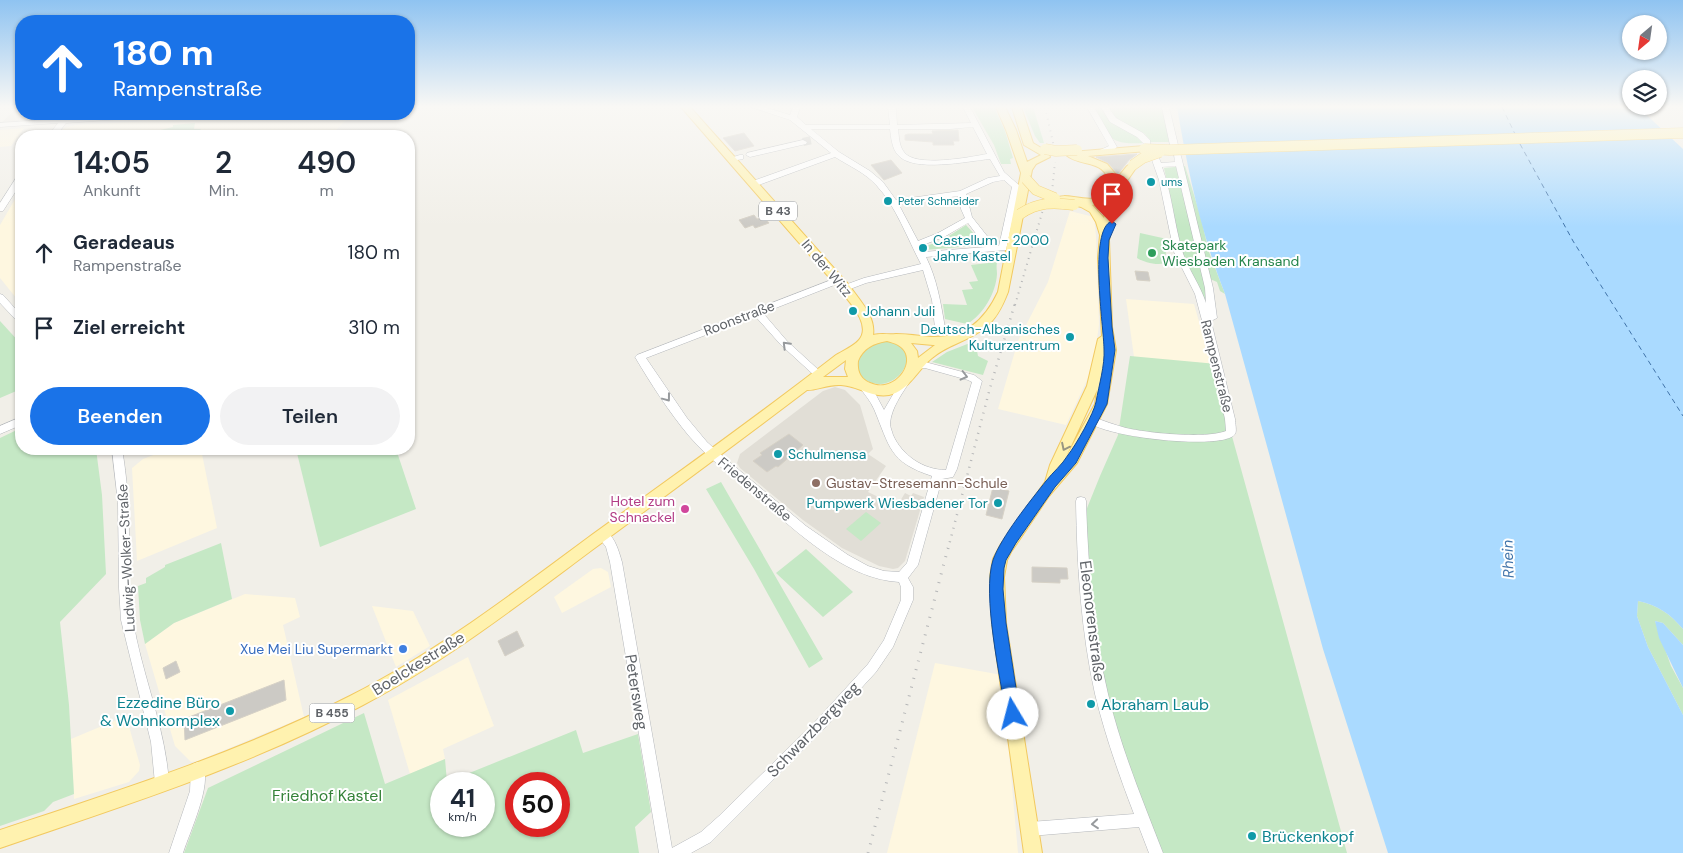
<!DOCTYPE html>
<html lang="de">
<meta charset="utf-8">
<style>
body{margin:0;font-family:"DM Sans",sans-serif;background:#f2f2f3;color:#1f2937;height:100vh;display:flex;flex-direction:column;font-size:19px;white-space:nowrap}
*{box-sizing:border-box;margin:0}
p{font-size:16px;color:#747a83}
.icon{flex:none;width:28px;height:28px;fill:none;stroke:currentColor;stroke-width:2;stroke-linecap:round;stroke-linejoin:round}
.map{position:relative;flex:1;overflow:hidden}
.panel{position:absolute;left:15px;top:130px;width:400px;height:325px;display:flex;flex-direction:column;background:#fff;border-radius:20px;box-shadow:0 1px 4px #0004}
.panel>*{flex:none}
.guide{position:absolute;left:15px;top:15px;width:400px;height:105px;border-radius:20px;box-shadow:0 1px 4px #0004;background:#1a73e8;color:#fff;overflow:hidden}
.needle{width:32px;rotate:209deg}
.fabs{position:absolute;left:1622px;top:15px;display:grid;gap:10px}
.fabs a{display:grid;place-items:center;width:45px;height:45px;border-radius:50%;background:#fff;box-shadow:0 1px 4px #0004;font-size:25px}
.speed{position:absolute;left:430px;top:772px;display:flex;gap:10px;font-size:25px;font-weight:700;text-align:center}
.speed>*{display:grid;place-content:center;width:65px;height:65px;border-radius:50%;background:#fff;box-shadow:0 1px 4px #0004;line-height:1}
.speed small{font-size:12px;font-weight:400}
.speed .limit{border:8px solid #d22;background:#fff;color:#111}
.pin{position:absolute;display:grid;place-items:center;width:42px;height:42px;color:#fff;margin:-51px -21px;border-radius:50% 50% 50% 0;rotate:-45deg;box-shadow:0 0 5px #0007}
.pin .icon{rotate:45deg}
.me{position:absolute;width:55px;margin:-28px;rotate:352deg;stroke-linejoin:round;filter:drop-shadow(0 0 4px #0008)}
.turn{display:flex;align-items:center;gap:18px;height:105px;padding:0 15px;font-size:22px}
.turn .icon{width:65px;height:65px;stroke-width:2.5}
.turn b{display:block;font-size:35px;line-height:42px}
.eta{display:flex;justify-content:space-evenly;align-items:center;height:85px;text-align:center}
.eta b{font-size:30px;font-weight:600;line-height:35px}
.cta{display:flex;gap:10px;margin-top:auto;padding:10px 15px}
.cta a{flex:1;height:58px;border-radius:30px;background:#1a73e8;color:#fff;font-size:20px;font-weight:600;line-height:58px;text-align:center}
.cta a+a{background:#f2f2f3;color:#1f2937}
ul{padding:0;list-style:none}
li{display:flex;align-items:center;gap:15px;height:75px;padding:0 15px}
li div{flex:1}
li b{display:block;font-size:19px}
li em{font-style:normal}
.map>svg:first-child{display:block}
.commercial{fill:#fef7e0}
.education{fill:#e1ded6}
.green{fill:#c5e8c5;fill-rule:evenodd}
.water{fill:#aadaff}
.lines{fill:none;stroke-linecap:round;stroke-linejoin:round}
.ferry{stroke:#4174aa;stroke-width:1;stroke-dasharray:5 4;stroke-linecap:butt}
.building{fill:#cccac5;stroke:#d6d1c6}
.minor-tunnel{stroke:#ccccc8;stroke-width:8;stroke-dasharray:8 4;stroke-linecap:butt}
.minor-casing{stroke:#b5b8bc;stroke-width:1}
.major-casing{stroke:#f2c960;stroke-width:2}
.minor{fill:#fff;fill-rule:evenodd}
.major{fill:#fff2af;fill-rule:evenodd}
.rail-far2{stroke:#b6b7b8;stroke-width:2;stroke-dasharray:1 5;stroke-linecap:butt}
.rail-far1{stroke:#b6b7b8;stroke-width:2.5;stroke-dasharray:1 6;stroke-linecap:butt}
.rail{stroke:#b6b7b8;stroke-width:3;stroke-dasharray:1 8;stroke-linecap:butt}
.major-bridge-casing{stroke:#f2c960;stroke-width:11;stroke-linecap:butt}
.major-bridge{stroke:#fff2af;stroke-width:10}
.oneway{stroke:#979a9d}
.oneway2{stroke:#979581}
.route{fill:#1a73e8;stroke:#114b97}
.culture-dot{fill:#0f9aa8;stroke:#fff;stroke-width:2}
.leisure-dot{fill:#2e9e5b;stroke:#fff;stroke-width:2}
.education-dot{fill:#8d6e63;stroke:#fff;stroke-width:2}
.hotel-dot{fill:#d1479c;stroke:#fff;stroke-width:2}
.shop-dot{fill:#3f7fe0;stroke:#fff;stroke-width:2}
.labels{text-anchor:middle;stroke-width:4;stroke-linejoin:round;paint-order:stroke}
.far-culture-label{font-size:11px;fill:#0d838f;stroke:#fff;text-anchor:start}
.shield{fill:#fff;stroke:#8f9295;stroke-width:1}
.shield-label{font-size:12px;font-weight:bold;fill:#5f6368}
.culture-label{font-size:14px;fill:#0d838f;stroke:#fff;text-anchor:start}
.leisure-label{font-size:14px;fill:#27864d;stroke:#fff;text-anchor:start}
.street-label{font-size:14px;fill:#5f6368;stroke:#fff}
.education-label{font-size:14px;fill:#785e54;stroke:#fff;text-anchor:start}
.hotel-label{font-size:14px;fill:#b23c85;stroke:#fff;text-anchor:end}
.shop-label{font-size:14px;fill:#366cbe;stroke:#fff;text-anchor:end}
.water-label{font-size:15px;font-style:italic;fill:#4174aa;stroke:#fff}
.near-street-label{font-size:16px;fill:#5f6368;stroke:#fff}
.near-culture-label{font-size:16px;fill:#0d838f;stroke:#fff;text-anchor:start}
.near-park-label{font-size:16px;fill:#348238;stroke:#fff}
</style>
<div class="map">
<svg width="1683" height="853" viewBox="0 0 1683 853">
<rect width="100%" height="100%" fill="#f1efe8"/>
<g class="commercial">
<path d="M201,114h151l-19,19 2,3h-277l6,-8 12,-3 58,-3z"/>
<path d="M24,128l-13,18 -11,1v-17z"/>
<path d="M21,189v115l-21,-26v-53z"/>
<path d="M1070,211l24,6 2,19 3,89 -6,42 -27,58 -68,-16 20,-68 30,-59z"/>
<path d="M1126,299l68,5 17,60 -77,-7z"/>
<path d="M169,449h32l16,79 -80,33 -5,-93 11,-9z"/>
<path d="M601,568l7,4 3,15 -49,26 -8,-16 39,-28z"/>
<path d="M245,594l50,4 5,19 -17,8 21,92 -106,44 -7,1 -16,-16 -30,-102 29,-21z"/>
<path d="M372,606l41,5 17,35 -34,21z"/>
<path d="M468,657l26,69 -51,23 2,10 -35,15 -22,-74z"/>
<path d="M935,663l67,12 16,178h-131z"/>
<path d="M126,716l14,49 -1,6 -10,11 -55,17 -3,-60z"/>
</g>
<g class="education">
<path d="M18,107h3v7h108l-127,8z"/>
<path d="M835,387l10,3 15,15 13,44 -5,5 18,12 -18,26 29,14 8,-13 6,3 2,-3 11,4 -19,64 -7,7 -5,1 -14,-3 -37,-18 -39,-28 -63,-52 -3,-5 3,-9 83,-63z"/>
</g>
<g class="green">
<path d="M972,107h22l11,24 8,27 -3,1 1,5h-10l-7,-19z"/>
<path d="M1023,107h10l11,36h-4l-5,-7z"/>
<path d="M1093,107h8l12,17 26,13 4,6c-37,2 -33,-7 -50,-36z"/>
<path d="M1108,107h54l7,35h-19l-5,-8 -30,-16z"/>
<path d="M195,123l-1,6h7l-6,7h-42l-1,-4 21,-5v-2z"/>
<path d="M1185,166l15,48 9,38 16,42 -5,-3 -3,-9 -7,-3 -3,24h-2l-21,-41 -20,-94z"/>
<path d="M966,225l18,20 -59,5 -2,-3 18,-6z"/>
<path d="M1140,233l27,6 -2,24c-8,3 -21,-1 -28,-5z"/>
<path d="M997,262c-1,5 0,8 0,12 -1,19 -14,41 -30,50l-22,-5 -2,-15 24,1 -5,-15 11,-1 -4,-7 9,-1 -7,-16z"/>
<path d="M0,321l21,23v45l-21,9z"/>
<path d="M885,339c45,12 10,57 -18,42 -11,-6 -14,-25 -4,-33 5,-5 16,-6 22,-9z"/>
<path d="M975,341l3,15 10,5 -5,14 -51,-13 15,-10z"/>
<path d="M1130,356l87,8 13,65 117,424h-191l-59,-180 -16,-150 19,-47 18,-41z"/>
<path d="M21,428v21h75l6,46 4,79 -46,48 9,83 5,89 -21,8 -9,9 -44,15v-388z"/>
<path d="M296,449h100l20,60 -96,38z"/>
<path d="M721,482l102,177 -14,9 -55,-99 -48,-80z"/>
<path d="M866,512l15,11 -20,18 -15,-12z"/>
<path d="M221,543l11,56 -58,24 -29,21 -5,-24 -2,-34 8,-3v-5l19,-11v-2z"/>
<path d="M806,549l47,43 -30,25 -47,-44z"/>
<path d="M1638,601c20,4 32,13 45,28v16l-20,-22 -8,-2 16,45 12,22v27l-35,-68 -11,-31z"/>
<path d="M364,713l21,71 60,-25 2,23 129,-52 7,23 55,-19 13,78 -16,15 4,26h-455l24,-65zM441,784h43v42h-43zM516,784h43v42h-43z"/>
</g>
<g class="water">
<path d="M1177,107h461l45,42v480c-13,-15 -25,-24 -45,-28l-1,15 11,31 35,68v138h-295l-65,-204 -98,-355c-24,-61 -37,-122 -48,-187z"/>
<path d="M1655,621l8,2 20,22v43l-24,-50z"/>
</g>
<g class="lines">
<g class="ferry">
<path d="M1502,107l13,27"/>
<path d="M1520,144l53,97 110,175"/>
</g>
</g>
<g class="building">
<path d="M958,130l1,11h-6l1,4h-21v-3l-28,-2v-5l3,-1h25l-1,-3z"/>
<path d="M744,133l10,13 -19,5 -12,-13z"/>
<path d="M1137,154l-8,6 -11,14 -10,-11 -12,-6z"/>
<path d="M891,160l11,13 -18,7 -13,-15z"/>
<path d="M754,215l3,4 7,-2 5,6 -14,5 -2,-3 -8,3 -6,-8z"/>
<path d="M1135,271l13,1 2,9 -13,-1z"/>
<path d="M789,434l14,11 -25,22 -2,-1 -9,6 -14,-11 9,-6 -2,-2z"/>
<path d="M993,487l16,4 -7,28 -16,-4z"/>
<path d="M1032,567l35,1 1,11h-8v4l-28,-1z"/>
<path d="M517,631l7,15 -19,10 -7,-15z"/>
<path d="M176,661l4,11 -14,7 -3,-11z"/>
<path d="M284,680l2,20 -101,40 -1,-21z"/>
</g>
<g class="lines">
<path class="minor-tunnel" d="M803,142l9,-2"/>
<defs>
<g id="minor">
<path d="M751,107h13l26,8 3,-8h7l-3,10 9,8h84l-2,-18h8l1,18 74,-2 -8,-16h7l34,65 16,14 -14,64 -80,7c11,22 15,47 19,71l-2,2h-6l-2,-2 -3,-28 -9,-30 -57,13 -21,8 -4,-3 1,-2 22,-8 57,-14c-13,-24 -25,-58 -44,-78 -11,-13 -28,-20 -42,-29l-79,29h-6v-4l81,-29 -41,-33zM973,127l14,27c-17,3 -72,14 -83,-2 -5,-6 -5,-16 -6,-23h52zM811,129h79c1,8 2,20 8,26 15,18 71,6 92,4l10,17 -12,2 -28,13 -64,9 -13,-18 -13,-11 -31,-19zM1004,180l8,7 -13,59h-4l-23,-29 -6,-23 27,-12zM958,196l3,13 4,9 -27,15 -20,8 -19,-36zM968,223l18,24 -63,5 -3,-6 24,-9z"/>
<path d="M1087,107h7l23,40c-4,4 -11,8 -17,7v-4l9,-4z"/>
<path d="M1101,107h7l8,11 27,15 7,7v4h-6l-7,-7 -27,-15z"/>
<path d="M1162,107h7l9,38 -1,2h-6l-1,-2z"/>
<path d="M134,114h32l-4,2 -96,7 -10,13h-8l10,-13 -58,4v-4z"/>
<path d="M803,140l4,2 -1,2 -56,13 -4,-2 1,-2z"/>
<path d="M1174,154h6l1,2 32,132 4,30 -6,3 24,98c0,4 2,12 0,15 -10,17 -135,3 -147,-13l5,-4c11,4 22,8 33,11 22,5 79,11 100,3l-1,-12 -21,-91 -9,-34 -21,-42 -15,-72 -7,-20 4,-2h3l2,5 14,-1zM1176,166l29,122 1,15c-6,-19 -19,-35 -24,-53 -8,-27 -10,-56 -20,-83z"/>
<path d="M740,155h3v4l-12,2 -4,-2z"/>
<path d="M18,175h3v8l-18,28h-3v-8z"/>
<path d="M839,277l4,3 -1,2 -79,31 24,28 35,32 2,2 -2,2h-6l-35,-32 -26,-29 -109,42 41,60 20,24 20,18 79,66 42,29 20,11 16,5 15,1 8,-9 25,-87c-43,-14 -42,-29 -58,-67 -4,-9 -10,-15 -15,-23l2,-3h6l9,12 8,15 18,-31h6l2,2c-8,13 -19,27 -20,43 0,3 2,7 3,11 9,20 30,35 53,35l26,-88 -4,-2 -43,-12 -8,1 -5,-3 2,-2 11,-2 49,13 8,6 -25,88 -4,8 -11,2 -24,86 -10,13 5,9v13l-20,47 -17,25 -55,60 -110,110 -20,11h-32l-49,-291 -4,-15 -9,-12 1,-3c15,-5 21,20 24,30l50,286 29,-16 18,-16 94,-92 55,-60 16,-24 17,-40v-13l-2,-5c-55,-3 -105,-53 -145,-87 -22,-19 -46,-37 -65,-59 -20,-24 -38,-52 -54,-79l2,-2z"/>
<path d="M0,294l3,1 18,20v8l-3,-1 -18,-19z"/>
<path d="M21,417v8l-21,9v-8z"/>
<path d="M112,449h10c5,28 7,58 7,87 1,28 -1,56 4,84 9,56 32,105 36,163l-2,5 -5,2 -5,-2 -2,-5 -4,-41 -30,-122 -2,-32 -1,-85z"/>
<path d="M1081,497l4,1 1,3c2,65 7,130 22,193 13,55 35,107 55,159h-14l-10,-26 -109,9 -5,-2 -2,-5 2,-5 5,-2 104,-8c-15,-39 -29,-79 -39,-120 -14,-63 -18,-128 -19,-193l1,-3z"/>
<path d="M198,762l5,2c9,22 -13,67 -20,89h-14l21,-62 1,-22 2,-5z"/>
</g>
<g id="major">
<path d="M681,107h9l159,178c10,15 27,31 24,50 9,-2 15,0 23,-1 12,0 24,2 35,3 33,1 53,-15 67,-45l23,-119 -15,-43 -10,-23h9l11,23 11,32 14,-7 -17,-10 -12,-38h9l12,36 15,9 2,5 -14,7 -4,6 -24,122c-5,13 -11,26 -22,35 -16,14 -38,17 -54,31 -14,11 -23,33 -43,37 -17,3 -31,-9 -48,-10 -12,-1 -23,5 -34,5 -71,54 -143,107 -215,160 -74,55 -147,112 -229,155 -115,62 -241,101 -363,143v-18c118,-39 238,-77 350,-134 85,-43 162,-102 239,-159 83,-60 166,-119 247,-182 7,-4 18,-9 23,-15 13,-15 -10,-38 -18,-49zM887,341c3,1 8,2 11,4 23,13 -2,50 -28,38 -10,-4 -13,-12 -12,-22 5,-13 16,-18 29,-20zM911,343l22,2h2l-17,13 -1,-7zM846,360l-1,9 3,8h-25z"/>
<path d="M1144,146l3,1v4l-59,5 19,8 11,13 9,-11 6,-4 5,3 -18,26 -11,49 3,87 4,23 -9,54 -30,59 -28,33 -38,56 -4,8 -3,17 2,46 36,230h-18l-32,-230 -2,-46 3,-18 8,-15 44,-62 5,-17 37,-79 11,-47 4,-3 -4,-78 2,-23 -4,-13 -6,-10 -9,-5 -25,-6 -1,-2c12,-10 38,11 57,-10 -7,-33 -29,-20 -46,-34l5,-3zM1108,201l-4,17 -12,-13zM1097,390l-2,14 -29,53z"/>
</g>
</defs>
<use href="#minor" class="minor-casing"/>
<use href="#major" class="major-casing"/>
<use href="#minor" class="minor"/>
<use href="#major" class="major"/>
<g class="rail-far2">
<path d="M1045,107l9,40"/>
<path d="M1052,192l3,-30"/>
<path d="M1015,305l29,-99"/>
</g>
<path class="rail-far1" d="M948,549l42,-161 25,-85"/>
<path class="rail" d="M868,853l80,-305"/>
<defs>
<g id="major-bridge">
<path d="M1045,149l11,2 21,-1"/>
<path d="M1144,149l26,1 513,-17"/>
<path d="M1133,165l10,-7 17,-6"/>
<path d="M1026,179l10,11 19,8"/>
<path d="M1020,214c18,-12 33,-12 54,-9"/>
</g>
</defs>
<use href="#major-bridge" class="major-bridge-casing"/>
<use href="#major-bridge" class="major-bridge"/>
</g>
<defs><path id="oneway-chevron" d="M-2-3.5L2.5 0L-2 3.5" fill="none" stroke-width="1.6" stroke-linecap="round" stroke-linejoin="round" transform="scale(1.25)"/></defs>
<g class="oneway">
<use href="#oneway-chevron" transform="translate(786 345) rotate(-135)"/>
<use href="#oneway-chevron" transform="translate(964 376) rotate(14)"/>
<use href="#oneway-chevron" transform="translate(667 398) rotate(53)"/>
<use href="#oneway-chevron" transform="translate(1095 824) rotate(175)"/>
</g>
<use class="oneway2" href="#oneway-chevron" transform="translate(1065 447) rotate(116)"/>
<linearGradient id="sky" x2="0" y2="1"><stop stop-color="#8fc3f1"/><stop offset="0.47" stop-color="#f9f8f5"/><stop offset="1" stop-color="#f9f8f5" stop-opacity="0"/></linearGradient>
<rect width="1683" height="227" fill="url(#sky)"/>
<path class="route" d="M1112,221l4,3 -7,16 -1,18 4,69 3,23 -8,54 -31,59 -21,24 -39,56 -10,17 -2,8 -1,21 3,34 14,91 -2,5 -5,2 -5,-2 -2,-5c-6,-37 -24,-120 -13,-154 8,-23 38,-60 53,-79 7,-9 16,-16 22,-26 8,-10 26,-42 28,-53 3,-17 9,-37 8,-53 0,-21 -16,-120 8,-128z"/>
<g class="culture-dot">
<circle cx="1151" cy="182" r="5"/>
<circle cx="888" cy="201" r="5"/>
<circle cx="923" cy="248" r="5"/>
<circle cx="853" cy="311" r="5"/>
<circle cx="1070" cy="337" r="5"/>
<circle cx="778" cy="454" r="5"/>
<circle cx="998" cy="503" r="5"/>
<circle cx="1091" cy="704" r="5"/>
<circle cx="230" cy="711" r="5"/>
<circle cx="1252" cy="836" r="5"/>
</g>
<circle class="leisure-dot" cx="1152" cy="253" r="5"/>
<circle class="education-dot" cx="816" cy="483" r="5"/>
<circle class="hotel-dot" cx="685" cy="509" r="5"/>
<circle class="shop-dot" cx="403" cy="649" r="5"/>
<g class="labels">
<g class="far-culture-label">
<text x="1161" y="186">ums</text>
<text x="898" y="205">Peter Schneider</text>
</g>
<g class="shield">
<rect x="759" y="201.5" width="38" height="19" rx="4"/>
<rect x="309.5" y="703.5" width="45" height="19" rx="4"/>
</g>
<g class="shield-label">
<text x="778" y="215">B 43</text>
<text x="332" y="717">B 455</text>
</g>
<g class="culture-label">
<text x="933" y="245">Castellum - 2000<tspan x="933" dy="16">Jahre Kastel</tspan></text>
<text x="863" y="316">Johann Juli</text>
<text x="1060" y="334" text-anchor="end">Deutsch-Albanisches<tspan x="1060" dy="16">Kulturzentrum</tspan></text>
<text x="788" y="459">Schulmensa</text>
<text x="988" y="508" text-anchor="end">Pumpwerk Wiesbadener Tor</text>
</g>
<g class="leisure-label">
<text x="1162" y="250">Skatepark<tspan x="1162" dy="16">Wiesbaden Kransand</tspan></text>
</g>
<g class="street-label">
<text transform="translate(827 268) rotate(50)" y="5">In der Witz</text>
<text transform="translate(739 318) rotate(-21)" y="5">Roonstraße</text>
<text transform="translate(1217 366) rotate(76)" y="5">Rampenstraße</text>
<text transform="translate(755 489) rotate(40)" y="5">Friedenstraße</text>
<text transform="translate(126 558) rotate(-93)" y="5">Ludwig-Wolker-Straße</text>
</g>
<g class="education-label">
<text x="826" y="488">Gustav-Stresemann-Schule</text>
</g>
<g class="hotel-label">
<text x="675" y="506">Hotel zum<tspan x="675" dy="16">Schnackel</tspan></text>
</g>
<g class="shop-label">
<text x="393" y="654">Xue Mei Liu Supermarkt</text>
</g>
<g class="water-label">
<text transform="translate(1508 559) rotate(-92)" y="5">Rhein</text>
</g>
<g class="near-street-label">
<text transform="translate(1093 621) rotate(83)" y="6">Eleonorenstraße</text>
<text transform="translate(418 663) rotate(-32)" y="6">Boelckestraße</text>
<text transform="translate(637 692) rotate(81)" y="6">Petersweg</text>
<text transform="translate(813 729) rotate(-46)" y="6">Schwarzbergweg</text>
</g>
<g class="near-culture-label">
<text x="220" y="708" text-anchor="end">Ezzedine Büro<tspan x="220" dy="18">&amp; Wohnkomplex</tspan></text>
<text x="1101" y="710">Abraham Laub</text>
<text x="1262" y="842">Brückenkopf</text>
</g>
<g class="near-park-label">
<text x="327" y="801">Friedhof Kastel</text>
</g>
</g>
</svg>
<div class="fabs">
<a><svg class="needle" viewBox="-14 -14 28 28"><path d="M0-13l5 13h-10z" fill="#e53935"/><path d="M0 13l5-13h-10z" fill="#747a83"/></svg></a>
<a><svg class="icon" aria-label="layers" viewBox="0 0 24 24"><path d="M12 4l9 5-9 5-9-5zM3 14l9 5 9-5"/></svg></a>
</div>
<div class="speed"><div>41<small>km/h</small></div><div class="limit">50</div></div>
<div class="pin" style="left:1112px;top:224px;background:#d93025"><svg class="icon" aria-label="arrive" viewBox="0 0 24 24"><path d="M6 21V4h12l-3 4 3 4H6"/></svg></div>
<svg class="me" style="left:1013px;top:714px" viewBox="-20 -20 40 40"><circle r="19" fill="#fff"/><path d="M0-13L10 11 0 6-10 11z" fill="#1a73e8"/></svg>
<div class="guide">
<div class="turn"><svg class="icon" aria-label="ahead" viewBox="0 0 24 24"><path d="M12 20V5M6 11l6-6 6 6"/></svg><div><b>180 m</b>Rampenstraße</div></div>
</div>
<section class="panel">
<div class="eta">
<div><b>14:05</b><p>Ankunft</p></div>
<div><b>2</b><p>Min.</p></div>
<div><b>490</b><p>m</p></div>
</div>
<ul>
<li><svg class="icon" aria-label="ahead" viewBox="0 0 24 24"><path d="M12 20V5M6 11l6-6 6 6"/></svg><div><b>Geradeaus</b><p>Rampenstraße</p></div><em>180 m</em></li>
<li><svg class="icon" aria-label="arrive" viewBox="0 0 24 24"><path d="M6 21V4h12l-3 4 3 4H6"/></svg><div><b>Ziel erreicht</b></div><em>310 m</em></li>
</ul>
<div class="cta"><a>Beenden</a><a>Teilen</a></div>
</section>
</div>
